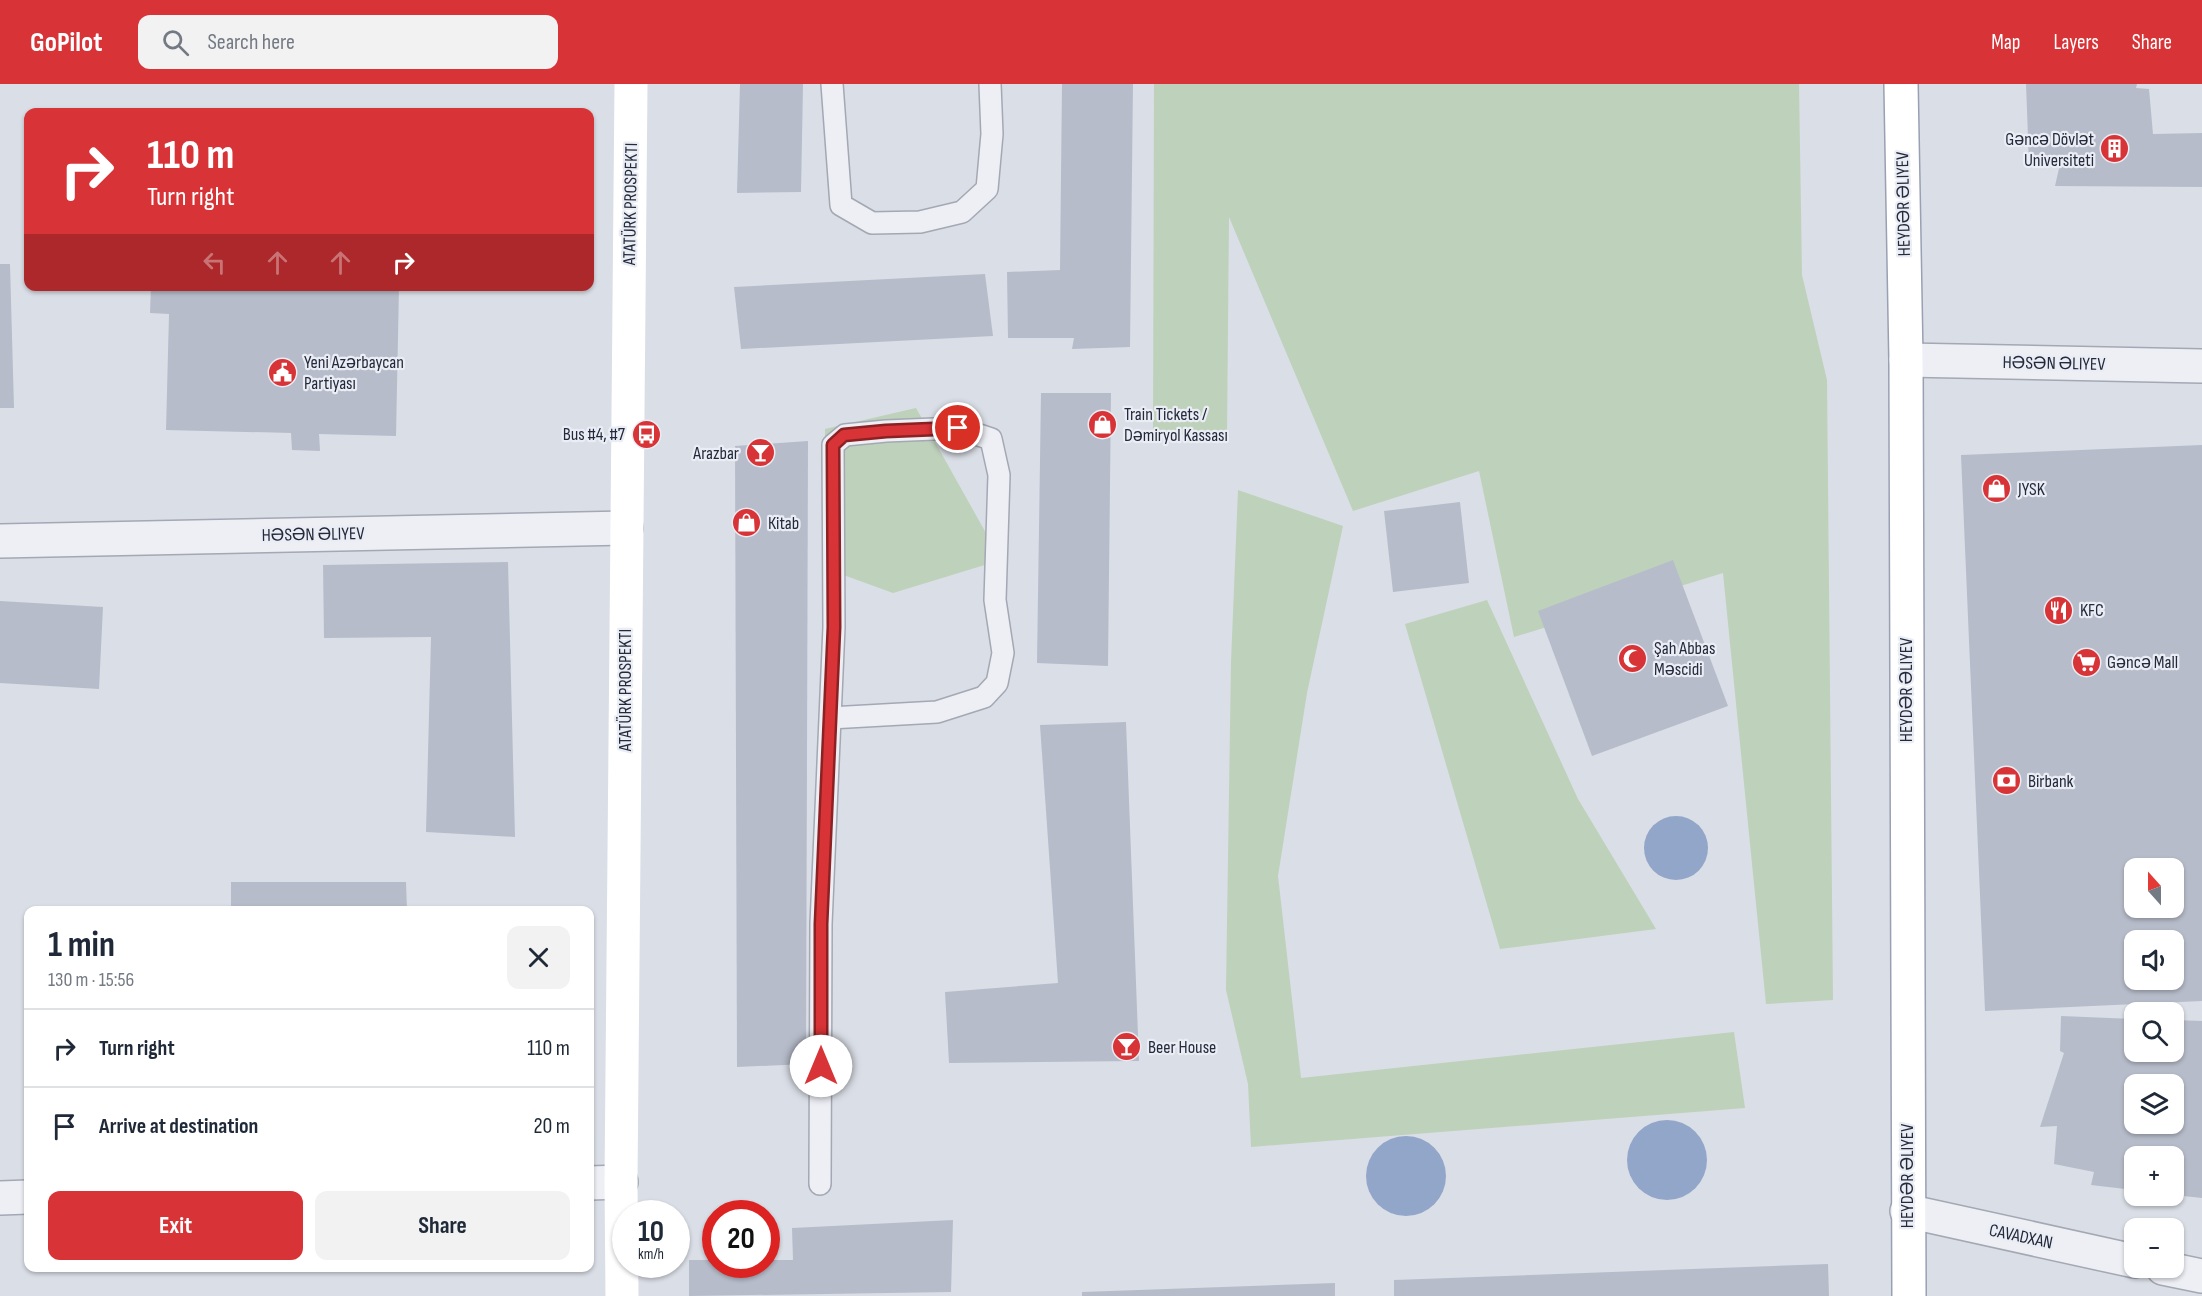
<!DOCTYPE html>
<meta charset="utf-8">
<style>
body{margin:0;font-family:"Sofia Sans Condensed",sans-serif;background:#f2f2f3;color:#1f2937;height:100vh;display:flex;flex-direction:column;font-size:22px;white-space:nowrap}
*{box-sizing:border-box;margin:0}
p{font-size:20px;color:#747a83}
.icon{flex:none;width:33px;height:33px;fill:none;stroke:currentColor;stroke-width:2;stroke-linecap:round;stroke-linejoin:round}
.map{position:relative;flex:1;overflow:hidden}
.side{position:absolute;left:24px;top:822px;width:570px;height:366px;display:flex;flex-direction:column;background:#fff;border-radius:12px;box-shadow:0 2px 4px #0004}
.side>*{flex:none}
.banner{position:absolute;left:24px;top:24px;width:570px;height:183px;border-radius:12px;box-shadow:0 2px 4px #0004;background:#d83336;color:#fff;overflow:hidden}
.needle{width:39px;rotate:339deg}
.tools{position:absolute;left:2124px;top:774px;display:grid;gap:12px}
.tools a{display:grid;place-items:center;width:60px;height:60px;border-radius:12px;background:#fff;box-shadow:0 2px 4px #0004;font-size:30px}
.speed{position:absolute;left:612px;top:1116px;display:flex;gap:12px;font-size:30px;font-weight:700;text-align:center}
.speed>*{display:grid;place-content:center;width:78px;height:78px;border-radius:50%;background:#fff;box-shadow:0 2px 4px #0004;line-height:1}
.speed small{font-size:15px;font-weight:400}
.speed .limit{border:9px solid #d22;background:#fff;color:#111}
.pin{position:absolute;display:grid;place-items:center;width:51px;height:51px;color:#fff;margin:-26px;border:3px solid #fff;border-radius:50%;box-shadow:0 2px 6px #0007}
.me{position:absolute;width:66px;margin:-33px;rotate:0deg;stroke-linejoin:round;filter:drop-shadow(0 0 4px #0008)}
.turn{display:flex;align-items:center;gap:21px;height:126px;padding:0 24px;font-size:27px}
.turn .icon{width:78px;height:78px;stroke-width:2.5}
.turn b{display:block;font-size:42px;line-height:51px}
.lanes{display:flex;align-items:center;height:57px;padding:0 24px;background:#0003;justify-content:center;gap:30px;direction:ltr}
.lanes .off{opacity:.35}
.round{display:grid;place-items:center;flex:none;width:63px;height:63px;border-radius:12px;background:#f2f2f3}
.overview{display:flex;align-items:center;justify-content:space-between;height:102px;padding:0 24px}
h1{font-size:36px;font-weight:700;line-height:45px}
.primary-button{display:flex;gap:12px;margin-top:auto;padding:12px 24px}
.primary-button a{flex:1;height:69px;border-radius:12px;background:#d83336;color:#fff;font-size:24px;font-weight:700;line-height:69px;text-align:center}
.primary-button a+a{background:#f2f2f3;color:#1f2937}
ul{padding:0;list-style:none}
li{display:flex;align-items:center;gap:18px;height:78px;padding:0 24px;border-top:2px solid #e0e1e3}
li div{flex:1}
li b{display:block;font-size:22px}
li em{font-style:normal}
header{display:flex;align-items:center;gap:36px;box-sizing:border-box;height:84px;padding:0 30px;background:#d83336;color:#fff}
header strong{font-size:28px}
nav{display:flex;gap:33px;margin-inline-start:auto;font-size:21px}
.search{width:420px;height:54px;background:#f2f2f3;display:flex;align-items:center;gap:15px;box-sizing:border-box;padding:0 21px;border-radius:12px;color:#747a83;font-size:22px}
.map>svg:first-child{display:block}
.green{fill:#bed1bb}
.water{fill:#92a6ca}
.building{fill:#b7bcca;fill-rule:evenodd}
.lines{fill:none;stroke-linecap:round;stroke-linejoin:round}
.lane-casing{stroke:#a3a8b3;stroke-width:24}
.street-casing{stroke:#a3a8b3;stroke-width:36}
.primary-casing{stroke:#99a0b3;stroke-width:36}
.lane{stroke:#edeff5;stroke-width:21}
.street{stroke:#edeff5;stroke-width:33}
.secondary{stroke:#fff;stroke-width:33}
.primary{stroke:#fff;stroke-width:33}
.route-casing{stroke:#8c2123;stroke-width:15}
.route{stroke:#d83336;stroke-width:10}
.labels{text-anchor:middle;stroke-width:4.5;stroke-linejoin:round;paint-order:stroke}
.poi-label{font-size:18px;fill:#242a3d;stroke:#eaedf4;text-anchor:start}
.street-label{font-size:18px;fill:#242a3d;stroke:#eaedf4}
</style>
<header>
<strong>GoPilot</strong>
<div class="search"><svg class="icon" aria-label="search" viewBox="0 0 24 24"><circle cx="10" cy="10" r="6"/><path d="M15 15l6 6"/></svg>Search here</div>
<nav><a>Map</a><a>Layers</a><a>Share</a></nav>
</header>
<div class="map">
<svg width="2202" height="1212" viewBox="0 0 2202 1212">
<rect width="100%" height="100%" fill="#dadee6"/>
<g class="green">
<path d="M1154,0h645l3,191 25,105 6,620 -67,4 -43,-431 -209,64 -35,-166 -126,40 -124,-294 -2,217h-74z"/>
<path d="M916,324l85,152 -108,33 -66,-24 -2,-140z"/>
<path d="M1238,406l105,36 -36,167 -29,183 23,202 433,-46 11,76 -494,39 -3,-63 -22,-94 5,-328z"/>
<path d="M1487,516l91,199 78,130 -156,20 -95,-325z"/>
</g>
<g class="water">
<circle cx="1676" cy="764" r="32"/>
<circle cx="1667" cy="1076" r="40"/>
<circle cx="1406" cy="1092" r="40"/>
</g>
<g class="building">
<path d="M740,0h63l-2,108 -64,1z"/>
<path d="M1062,0h71l-3,263 -58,2 2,-11h-66l-1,-66 53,-2z"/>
<path d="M2026,0h111l-1,4 13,1 4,45 49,-1v54l-147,-1 5,-22h-31z"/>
<path d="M0,180h10l4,144h-14z"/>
<path d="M985,190l8,62 -252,13 -7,-62z"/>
<path d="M151,202h248l-3,150 -77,-2 1,17 -28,-1 -1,-17 -125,-3 3,-116 -19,-1z"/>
<path d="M1041,309h70l-3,273 -71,-3z"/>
<path d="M808,357l-2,623 -69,3 -2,-621z"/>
<path d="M2202,361v556l-217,10 -24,-556zM2134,784h40v40h-40zM2134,856h40v40h-40z"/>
<path d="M1460,418l9,81 -76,9 -9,-81z"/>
<path d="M1673,476l55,146 -136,50 -54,-145z"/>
<path d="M508,478l7,275 -89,-5 5,-195 -107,1 -1,-73z"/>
<path d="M0,517l103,6 -4,82 -99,-6z"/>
<path d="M1126,638l13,339 -190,2 -4,-71 113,-9 -18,-258z"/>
<path d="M231,798h175l1,28h-176z"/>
<path d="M2061,932l73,3v33h40v-32l28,1v177l-28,-3v-39h-40v34l-43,-5 3,-13 -40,-8 3,-38 -17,1 24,-74 -4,-2zM2134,1000h40v40h-40z"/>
<path d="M953,1136l-2,72 -262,4v-36h27v4h50v-4h27l-1,-32z"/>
<path d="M1828,1180l1,32h-435v-16z"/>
<path d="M1335,1199v13h-253v-4z"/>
</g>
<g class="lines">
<defs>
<g id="lane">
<path d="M832,0l9,121 31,18 48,-1 42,-10 25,-23 5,-55 -2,-50"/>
<path d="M820,1100l1,-260 13,-297 -1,-182 12,-10 41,-4 72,-3 33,11 8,36 -4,125 8,53 -6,30 -13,14 -47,15 -107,6"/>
</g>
<g id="street">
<path d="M1906,276l296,6"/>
<path d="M0,457l626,-13"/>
<path d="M590,1099l31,-1"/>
<path d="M0,1114l28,-1"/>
<path d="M1907,1127l227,50"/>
<path d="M2163,1184l39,8"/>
</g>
<path id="primary" d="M1901,0l5,276 3,936"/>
</defs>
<use href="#lane" class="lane-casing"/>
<use href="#street" class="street-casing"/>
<use href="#primary" class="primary-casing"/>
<use href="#lane" class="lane"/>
<use href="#street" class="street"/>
<path class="secondary" d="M622,1212l-1,-114 10,-1098"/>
<use href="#primary" class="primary"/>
</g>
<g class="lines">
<defs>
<path id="route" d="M821,982v-142l13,-297 -1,-182 11,-10 42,-4 72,-3"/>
</defs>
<use href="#route" class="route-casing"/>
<use href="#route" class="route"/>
</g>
<defs>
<symbol id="building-disc" viewBox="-11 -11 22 22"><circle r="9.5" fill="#d83336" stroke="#eaedf4"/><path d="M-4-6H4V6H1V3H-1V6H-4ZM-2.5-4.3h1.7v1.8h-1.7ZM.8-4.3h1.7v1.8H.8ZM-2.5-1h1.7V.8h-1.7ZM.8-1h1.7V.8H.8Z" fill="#fff"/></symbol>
<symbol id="civic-disc" viewBox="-11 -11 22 22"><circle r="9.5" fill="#d83336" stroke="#eaedf4"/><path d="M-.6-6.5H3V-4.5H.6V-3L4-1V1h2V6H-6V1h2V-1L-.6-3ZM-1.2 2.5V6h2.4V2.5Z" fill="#fff"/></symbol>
<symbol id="shop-disc" viewBox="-11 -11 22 22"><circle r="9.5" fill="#d83336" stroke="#eaedf4"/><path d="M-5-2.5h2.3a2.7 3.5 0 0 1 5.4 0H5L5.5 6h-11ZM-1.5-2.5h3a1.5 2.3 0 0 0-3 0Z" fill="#fff"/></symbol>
<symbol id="bus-disc" viewBox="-11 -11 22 22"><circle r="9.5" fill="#d83336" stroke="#eaedf4"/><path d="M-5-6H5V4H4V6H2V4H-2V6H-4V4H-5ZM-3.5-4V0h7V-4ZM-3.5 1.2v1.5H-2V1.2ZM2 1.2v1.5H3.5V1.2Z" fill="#fff"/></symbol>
<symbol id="bar-disc" viewBox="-11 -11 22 22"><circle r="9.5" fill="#d83336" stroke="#eaedf4"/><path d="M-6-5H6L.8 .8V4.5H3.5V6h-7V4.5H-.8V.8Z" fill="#fff"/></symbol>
<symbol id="restaurant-disc" viewBox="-11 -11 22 22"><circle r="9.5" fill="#d83336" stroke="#eaedf4"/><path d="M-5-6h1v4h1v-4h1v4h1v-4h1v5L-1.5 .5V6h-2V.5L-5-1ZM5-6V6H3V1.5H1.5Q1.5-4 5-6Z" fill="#fff"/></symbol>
<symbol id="mosque-disc" viewBox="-11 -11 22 22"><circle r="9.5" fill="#d83336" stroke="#eaedf4"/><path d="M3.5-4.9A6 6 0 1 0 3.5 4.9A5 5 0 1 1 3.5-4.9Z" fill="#fff"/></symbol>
<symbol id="supermarket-disc" viewBox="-11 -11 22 22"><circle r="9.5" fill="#d83336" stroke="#eaedf4"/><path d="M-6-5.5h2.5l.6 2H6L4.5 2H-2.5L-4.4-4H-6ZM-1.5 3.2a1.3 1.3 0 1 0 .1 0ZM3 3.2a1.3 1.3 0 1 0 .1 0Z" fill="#fff"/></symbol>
<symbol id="bank-disc" viewBox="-11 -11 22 22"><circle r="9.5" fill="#d83336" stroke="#eaedf4"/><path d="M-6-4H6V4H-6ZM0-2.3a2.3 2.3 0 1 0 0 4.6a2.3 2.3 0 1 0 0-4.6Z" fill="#fff"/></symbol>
</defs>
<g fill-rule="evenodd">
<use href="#building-disc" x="2098" y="48" width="33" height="33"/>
<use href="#civic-disc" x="266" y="272" width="33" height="33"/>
<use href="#shop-disc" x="1086" y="324" width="33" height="33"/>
<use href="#bus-disc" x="630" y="334" width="33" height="33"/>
<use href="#bar-disc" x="744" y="352" width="33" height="33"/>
<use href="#shop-disc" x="1980" y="388" width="33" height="33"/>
<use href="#shop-disc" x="730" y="422" width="33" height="33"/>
<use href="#restaurant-disc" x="2042" y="510" width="33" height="33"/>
<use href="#mosque-disc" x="1616" y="558" width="33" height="33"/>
<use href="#supermarket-disc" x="2070" y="562" width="33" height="33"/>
<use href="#bank-disc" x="1990" y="680" width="33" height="33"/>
<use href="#bar-disc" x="1110" y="946" width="33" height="33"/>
</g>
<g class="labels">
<g class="poi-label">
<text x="2094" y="61" text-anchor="end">Gəncə Dövlət<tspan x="2094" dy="21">Universiteti</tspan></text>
<text x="304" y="284">Yeni Azərbaycan<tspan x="304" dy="21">Partiyası</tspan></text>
<text x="1124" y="336">Train Tickets /<tspan x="1124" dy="21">Dəmiryol Kassası</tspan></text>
<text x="625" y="356" text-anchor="end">Bus #4, #7</text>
<text x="739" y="375" text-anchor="end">Arazbar</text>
<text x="2018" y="411">JYSK</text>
<text x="768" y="445">Кitab</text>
<text x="2080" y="532">KFC</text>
<text x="1654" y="570">Şah Abbas<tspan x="1654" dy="21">Məscidi</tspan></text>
<text x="2107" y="584">Gəncə Mall</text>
<text x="2028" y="703">Birbank</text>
<text x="1148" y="969">Beer House</text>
</g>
<g class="street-label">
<text transform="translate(630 120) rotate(-89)" y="6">ATATÜRK PROSPEKTI</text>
<text transform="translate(1903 120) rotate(-91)" y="6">HEYDƏR ƏLIYEV</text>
<text transform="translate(2054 279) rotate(1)" y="6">HƏSƏN ƏLIYEV</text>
<text transform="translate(313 450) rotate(-1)" y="6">HƏSƏN ƏLIYEV</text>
<text transform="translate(625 606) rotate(-90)" y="6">ATATÜRK PROSPEKTI</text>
<text transform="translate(1906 606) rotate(-90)" y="6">HEYDƏR ƏLIYEV</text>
<text transform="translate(1907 1092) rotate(-90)" y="6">HEYDƏR ƏLIYEV</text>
<text transform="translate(2021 1152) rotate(12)" y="6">CAVADXAN</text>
</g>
</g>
</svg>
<div class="tools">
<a><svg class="needle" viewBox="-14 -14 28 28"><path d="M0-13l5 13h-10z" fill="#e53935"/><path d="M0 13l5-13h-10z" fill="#747a83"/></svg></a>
<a><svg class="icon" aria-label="sound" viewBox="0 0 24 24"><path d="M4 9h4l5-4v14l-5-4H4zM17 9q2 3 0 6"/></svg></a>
<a><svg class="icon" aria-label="search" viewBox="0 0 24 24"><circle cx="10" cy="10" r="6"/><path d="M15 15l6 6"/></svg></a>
<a><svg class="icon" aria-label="layers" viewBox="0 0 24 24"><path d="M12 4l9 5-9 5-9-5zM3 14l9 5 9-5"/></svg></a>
<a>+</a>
<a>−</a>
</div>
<div class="speed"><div>10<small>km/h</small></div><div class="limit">20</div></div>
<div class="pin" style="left:958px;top:344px;background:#d93025"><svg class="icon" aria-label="arrive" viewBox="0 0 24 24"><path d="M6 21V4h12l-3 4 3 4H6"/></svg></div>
<svg class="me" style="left:821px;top:982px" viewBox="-20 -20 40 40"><circle r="19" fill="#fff"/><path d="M0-13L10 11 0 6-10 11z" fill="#d83336"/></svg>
<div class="banner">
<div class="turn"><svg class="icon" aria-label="right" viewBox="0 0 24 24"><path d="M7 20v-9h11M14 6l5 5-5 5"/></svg><div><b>110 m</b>Turn right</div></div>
<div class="lanes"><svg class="icon off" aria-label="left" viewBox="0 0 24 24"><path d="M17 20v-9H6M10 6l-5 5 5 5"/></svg><svg class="icon off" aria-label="ahead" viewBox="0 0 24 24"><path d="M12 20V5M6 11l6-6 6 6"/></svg><svg class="icon off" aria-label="ahead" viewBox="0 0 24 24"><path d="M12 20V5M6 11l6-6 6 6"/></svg><svg class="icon" aria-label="right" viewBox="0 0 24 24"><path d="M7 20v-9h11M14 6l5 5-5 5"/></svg></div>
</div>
<section class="side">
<div class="overview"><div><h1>1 min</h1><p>130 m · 15:56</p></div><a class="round"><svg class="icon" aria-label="close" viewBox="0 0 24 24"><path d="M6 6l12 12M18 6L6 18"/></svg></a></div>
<ul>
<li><svg class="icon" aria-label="right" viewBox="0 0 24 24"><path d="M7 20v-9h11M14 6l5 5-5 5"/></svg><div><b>Turn right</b></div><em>110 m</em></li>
<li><svg class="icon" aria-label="arrive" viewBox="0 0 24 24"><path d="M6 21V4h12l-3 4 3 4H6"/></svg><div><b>Arrive at destination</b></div><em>20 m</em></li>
</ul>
<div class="primary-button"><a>Exit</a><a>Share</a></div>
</section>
</div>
